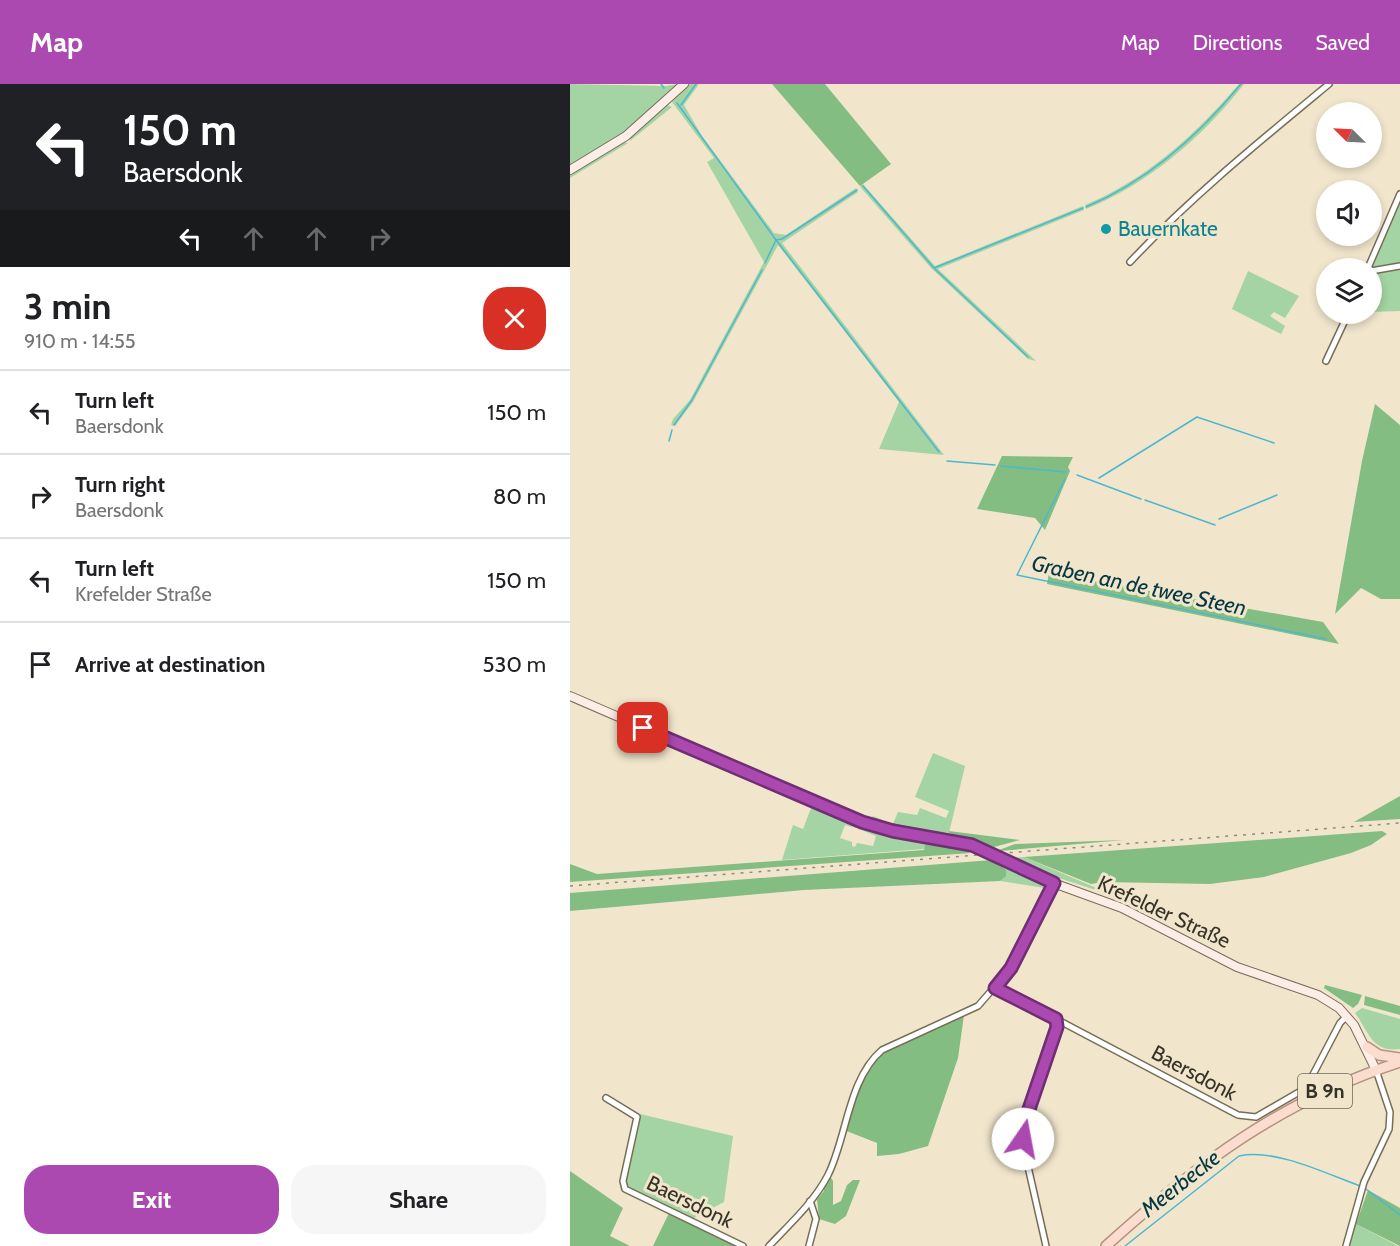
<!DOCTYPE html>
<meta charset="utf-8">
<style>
body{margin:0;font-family:Cabin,sans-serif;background:#f6f6f6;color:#202124;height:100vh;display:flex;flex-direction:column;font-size:22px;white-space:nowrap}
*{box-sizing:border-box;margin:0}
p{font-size:20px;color:#757577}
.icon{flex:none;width:33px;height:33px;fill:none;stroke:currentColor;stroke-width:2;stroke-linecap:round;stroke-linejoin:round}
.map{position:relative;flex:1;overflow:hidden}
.panel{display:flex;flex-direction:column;background:#fff;width:570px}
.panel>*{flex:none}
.guide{background:#202124;color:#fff;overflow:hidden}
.needle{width:39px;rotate:294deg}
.tools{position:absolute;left:746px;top:18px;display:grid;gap:12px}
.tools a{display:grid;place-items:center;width:66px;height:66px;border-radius:50%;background:#fff;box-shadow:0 3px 9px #0003;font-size:30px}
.pin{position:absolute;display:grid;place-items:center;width:51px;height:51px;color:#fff;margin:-26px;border-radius:12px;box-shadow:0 3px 9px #0006}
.me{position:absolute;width:66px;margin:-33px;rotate:12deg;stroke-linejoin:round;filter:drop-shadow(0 0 4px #0008)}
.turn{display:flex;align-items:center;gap:21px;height:126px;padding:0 24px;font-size:27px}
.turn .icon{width:78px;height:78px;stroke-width:2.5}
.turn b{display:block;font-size:42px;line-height:51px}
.lanes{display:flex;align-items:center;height:57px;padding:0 24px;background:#0003;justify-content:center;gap:30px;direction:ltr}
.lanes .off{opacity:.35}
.round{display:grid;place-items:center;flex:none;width:63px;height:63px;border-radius:24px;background:#f6f6f6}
.summary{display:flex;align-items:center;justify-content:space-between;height:102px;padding:0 24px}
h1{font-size:36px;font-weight:700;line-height:45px}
.primary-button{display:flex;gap:12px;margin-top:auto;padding:12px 24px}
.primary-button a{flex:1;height:69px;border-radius:24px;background:#ab49b0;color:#fff;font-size:24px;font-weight:700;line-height:69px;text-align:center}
.primary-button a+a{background:#f6f6f6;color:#202124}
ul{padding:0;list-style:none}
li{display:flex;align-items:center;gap:18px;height:84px;padding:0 24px;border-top:2px solid #e0e0e0}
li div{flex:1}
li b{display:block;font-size:22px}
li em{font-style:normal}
header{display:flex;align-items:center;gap:36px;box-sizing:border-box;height:84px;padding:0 30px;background:#ab49b0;color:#fff}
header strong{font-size:28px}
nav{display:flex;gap:33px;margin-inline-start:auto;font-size:21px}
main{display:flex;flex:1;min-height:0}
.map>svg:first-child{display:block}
.green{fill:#a4d4a3}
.forest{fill:#83bd82}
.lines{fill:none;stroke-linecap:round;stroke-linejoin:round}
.stream{stroke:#4db7cf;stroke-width:1.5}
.minor-casing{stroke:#776d56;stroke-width:8}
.secondary-casing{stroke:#776d56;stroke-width:10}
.primary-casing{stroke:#b5917f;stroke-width:12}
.minor{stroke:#fff;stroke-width:5}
.secondary{stroke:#fdede7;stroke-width:8}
.primary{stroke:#fbdcce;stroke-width:9}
.rail{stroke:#928a79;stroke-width:1.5;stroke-dasharray:3 6;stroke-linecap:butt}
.route-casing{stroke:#6f2f72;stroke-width:15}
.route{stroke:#ab49b0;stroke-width:10}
.culture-dot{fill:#0f9aa8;stroke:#f1e6cc;stroke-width:2}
.labels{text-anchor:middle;stroke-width:6;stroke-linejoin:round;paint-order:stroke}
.shield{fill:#f1e6cc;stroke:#6e6859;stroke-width:1.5}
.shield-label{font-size:20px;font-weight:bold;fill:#363228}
.culture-label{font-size:21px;fill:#0d838f;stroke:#f1e6cc;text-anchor:start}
.street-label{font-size:21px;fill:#363228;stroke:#f1e6cc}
.water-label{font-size:22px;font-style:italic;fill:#053842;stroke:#f1e6cc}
</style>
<header>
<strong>Map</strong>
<nav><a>Map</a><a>Directions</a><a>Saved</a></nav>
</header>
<main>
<section class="panel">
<div class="guide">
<div class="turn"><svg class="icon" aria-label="left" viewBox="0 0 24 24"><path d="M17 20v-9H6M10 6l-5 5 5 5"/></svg><div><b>150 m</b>Baersdonk</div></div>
<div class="lanes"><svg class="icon" aria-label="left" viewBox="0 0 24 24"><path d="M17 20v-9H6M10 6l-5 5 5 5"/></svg><svg class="icon off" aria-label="ahead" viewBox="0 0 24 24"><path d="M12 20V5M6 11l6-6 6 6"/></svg><svg class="icon off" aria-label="ahead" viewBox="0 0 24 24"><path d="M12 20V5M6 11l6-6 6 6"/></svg><svg class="icon off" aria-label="right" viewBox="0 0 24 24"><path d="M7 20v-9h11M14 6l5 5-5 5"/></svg></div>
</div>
<div class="summary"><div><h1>3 min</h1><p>910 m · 14:55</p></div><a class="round" style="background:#d93025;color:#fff"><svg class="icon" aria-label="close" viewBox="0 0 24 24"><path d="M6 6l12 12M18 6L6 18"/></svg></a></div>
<ul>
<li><svg class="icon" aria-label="left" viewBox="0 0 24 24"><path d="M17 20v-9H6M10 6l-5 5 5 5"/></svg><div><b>Turn left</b><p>Baersdonk</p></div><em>150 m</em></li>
<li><svg class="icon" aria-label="right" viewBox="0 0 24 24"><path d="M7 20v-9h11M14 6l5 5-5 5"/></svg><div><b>Turn right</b><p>Baersdonk</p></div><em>80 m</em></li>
<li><svg class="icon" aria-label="left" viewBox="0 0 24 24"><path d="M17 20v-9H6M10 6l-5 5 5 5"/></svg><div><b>Turn left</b><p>Krefelder Straße</p></div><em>150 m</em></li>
<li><svg class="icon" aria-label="arrive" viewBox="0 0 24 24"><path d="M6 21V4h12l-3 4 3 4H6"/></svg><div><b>Arrive at destination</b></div><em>530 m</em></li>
</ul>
<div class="primary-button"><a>Exit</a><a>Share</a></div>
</section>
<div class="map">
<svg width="830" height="1162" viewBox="0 0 830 1162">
<rect width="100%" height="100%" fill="#f1e6cc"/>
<g class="green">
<path d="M0,0l96,2 13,-2 -49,45 -60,38z"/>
<path d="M117,0h12l-15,21 18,31 72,97 12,2 70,-47 2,4 -76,51 162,212 -65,-6 20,-47 -121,-157 -85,157 -18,24 -4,-1 2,-6 17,-19 74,-138 -57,-100 7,-4 -42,-56z"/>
<path d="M669,0h5c-40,52 -97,101 -158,125l-1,-4c61,-25 111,-71 154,-121z"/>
<path d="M97,21l5,2 -42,34 1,-5z"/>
<path d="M53,58l5,1 -58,35v-4z"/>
<path d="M293,100l72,82 148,-60 1,4 -146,59 98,92 -8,-2 -97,-91 -69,-79 -2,-3z"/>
<path d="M830,117v63l-27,5 -2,-2z"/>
<path d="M830,184v43l-29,1v-39z"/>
<path d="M678,187l51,25 -14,22 -11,-6 -4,4 15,10 -4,8 -49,-25z"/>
<path d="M363,669l32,13 -16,67 -57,-8 -20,-7 1,-2 20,8 5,-12 19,3 3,-7 26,10 3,-7 -34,-14z"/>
<path d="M227,715l60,25 -1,4 -11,-3 -5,13 12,4v4l3,1 2,-4 16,3 3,-10 -17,-7 2,-4c39,14 81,13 119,27l-55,-8 -1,5 -142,11 11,-35 10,4 8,-21 -16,-8z"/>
<path d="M454,773l96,41 -61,-20 -45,-20z"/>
<path d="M426,775l45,23 4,6 -45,-7 6,-7 -14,-14z"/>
<path d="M792,924l38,11v30c-28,4 -31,-17 -45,-36z"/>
<path d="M70,1030l93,22 -9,66 -32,17 -64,-31 -3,-6z"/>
<path d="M786,1140l42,22h-50z"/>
</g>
<g class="forest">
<path d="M202,0h53l66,80 -31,22z"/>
<path d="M805,320l25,21v174h-19l-20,-11 -26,26 27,-153z"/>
<path d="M432,372l71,1 -5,10 2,4 -25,59 -10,-12 -58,-9z"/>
<path d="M479,489l274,49 16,22 -292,-60z"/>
<path d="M830,712v23l-46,3z"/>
<path d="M379,747l71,9 -26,7 -45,-14z"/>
<path d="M812,747l5,3 -16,11 -20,8 -87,24 -54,7 -107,-2 -12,2 -67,-27z"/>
<path d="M554,756l-124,11 -1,-1 16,-6z"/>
<path d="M355,760l25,2 21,7 -401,29v-18l27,10 327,-24z"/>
<path d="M422,776l14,10v6l-6,5 -196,9 -234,21v-18z"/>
<path d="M755,901l37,10 -4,9 -5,4 -29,-20z"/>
<path d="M795,912l35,10v9l-36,-10z"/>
<path d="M394,931l-6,43 -30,88 -29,8 -22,2v-13l-33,-13 22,-59 16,-21z"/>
<path d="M0,1087l53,37 -13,28 20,10h-60z"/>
<path d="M260,1092l3,5v24l8,-4 6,-16 6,-5h7l-14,36 -11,8 -16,-5 -2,-20 7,-8 -1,-6z"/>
<path d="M798,1106l32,18v38l-44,-22z"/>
<path d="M99,1129l72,33h-88z"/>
</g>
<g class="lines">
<g class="stream">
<path d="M91,0l3,4"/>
<path d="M107,19l99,137 6,-1 75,-49"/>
<path d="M111,21l15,-21"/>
<path d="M293,102l71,82 149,-60"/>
<path d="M516,123c62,-26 113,-72 155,-123"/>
<path d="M206,156l163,212"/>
<path d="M195,179l11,-23"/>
<path d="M365,185l93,88"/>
<path d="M104,341l18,-25 70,-130"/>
<path d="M99,357l3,-11"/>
<path d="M377,377l48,4"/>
<path d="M431,382l65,6"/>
<path d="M507,391l64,24"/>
<path d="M529,394l98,-61 77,26"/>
<path d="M495,395l-48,96 309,64"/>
<path d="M575,416l70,25"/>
<path d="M649,435l58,-24"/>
<path d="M796,1105l34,26"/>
<path d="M555,1162l114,-90c36,-8 88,18 121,30"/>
</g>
<defs>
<g id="minor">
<path d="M560,178c61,-65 130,-121 199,-178"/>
<path d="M798,184l32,-74"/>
<path d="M801,187l29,-5"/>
<path d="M756,277l22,-47"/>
<path d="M425,904l61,31 1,8 -34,103 1,19 22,97"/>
<path d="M486,935l182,96 18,2 50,-29 34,-65 7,-7"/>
<path d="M36,1014l31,19 -14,64 2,8 118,57"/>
<path d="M199,1162c21,-22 45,-44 59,-71 19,-38 20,-96 54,-125l96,-44 33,-38 43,-85"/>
<path d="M239,1162l7,-27 -6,-18"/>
<path d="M776,1162l18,-64 25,-53 1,-17 -14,-42"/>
</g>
<g id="secondary">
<path d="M0,86l56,-34 58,-52"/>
<path d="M0,612l292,126 119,26 64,32 77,28 115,59 81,28 21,13 15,17 22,45"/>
</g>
<g id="primary">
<path d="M797,963l12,8 21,3"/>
<path d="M536,1162c92,-83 175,-145 294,-184"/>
</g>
</defs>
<use href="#minor" class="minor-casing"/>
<use href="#secondary" class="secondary-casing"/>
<use href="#primary" class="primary-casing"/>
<use href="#minor" class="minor"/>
<use href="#secondary" class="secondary"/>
<use href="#primary" class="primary"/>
<path class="rail" d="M0,802l830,-63"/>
</g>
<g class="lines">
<defs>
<path id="route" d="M73,644l219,94 31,9 79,14 82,38 -43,85 -16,20 61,31 1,8 -32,94 -2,18"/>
</defs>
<use href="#route" class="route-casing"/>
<use href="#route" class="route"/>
</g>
<circle class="culture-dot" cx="536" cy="145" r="6"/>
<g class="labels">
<rect class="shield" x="728" y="990" width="54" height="34" rx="4.5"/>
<g class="shield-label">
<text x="755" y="1014">B 9n</text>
</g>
<g class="culture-label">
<text x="548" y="152">Bauernkate</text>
</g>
<g class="street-label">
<text transform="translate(594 828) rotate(25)" y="7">Krefelder Straße</text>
<text transform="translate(624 989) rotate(28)" y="7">Baersdonk</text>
<text transform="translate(120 1118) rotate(26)" y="7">Baersdonk</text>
</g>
<g class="water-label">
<text transform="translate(569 501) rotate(12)" y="8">Graben an de twee Steen</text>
<text transform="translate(610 1099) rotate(-38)" y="8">Meerbecke</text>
</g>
</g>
</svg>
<div class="tools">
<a><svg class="needle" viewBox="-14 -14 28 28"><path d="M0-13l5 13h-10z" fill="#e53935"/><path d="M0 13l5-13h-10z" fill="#757577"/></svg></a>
<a><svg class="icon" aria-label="sound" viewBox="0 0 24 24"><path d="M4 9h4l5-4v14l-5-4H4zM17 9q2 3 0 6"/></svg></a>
<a><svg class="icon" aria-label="layers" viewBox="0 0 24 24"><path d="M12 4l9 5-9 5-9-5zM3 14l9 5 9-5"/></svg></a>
</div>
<div class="pin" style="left:73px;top:644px;background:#d93025"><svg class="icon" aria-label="arrive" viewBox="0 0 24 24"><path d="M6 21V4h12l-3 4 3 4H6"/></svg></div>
<svg class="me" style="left:453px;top:1055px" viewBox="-20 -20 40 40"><circle r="19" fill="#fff"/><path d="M0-13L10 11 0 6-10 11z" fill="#ab49b0"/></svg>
</div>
</main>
